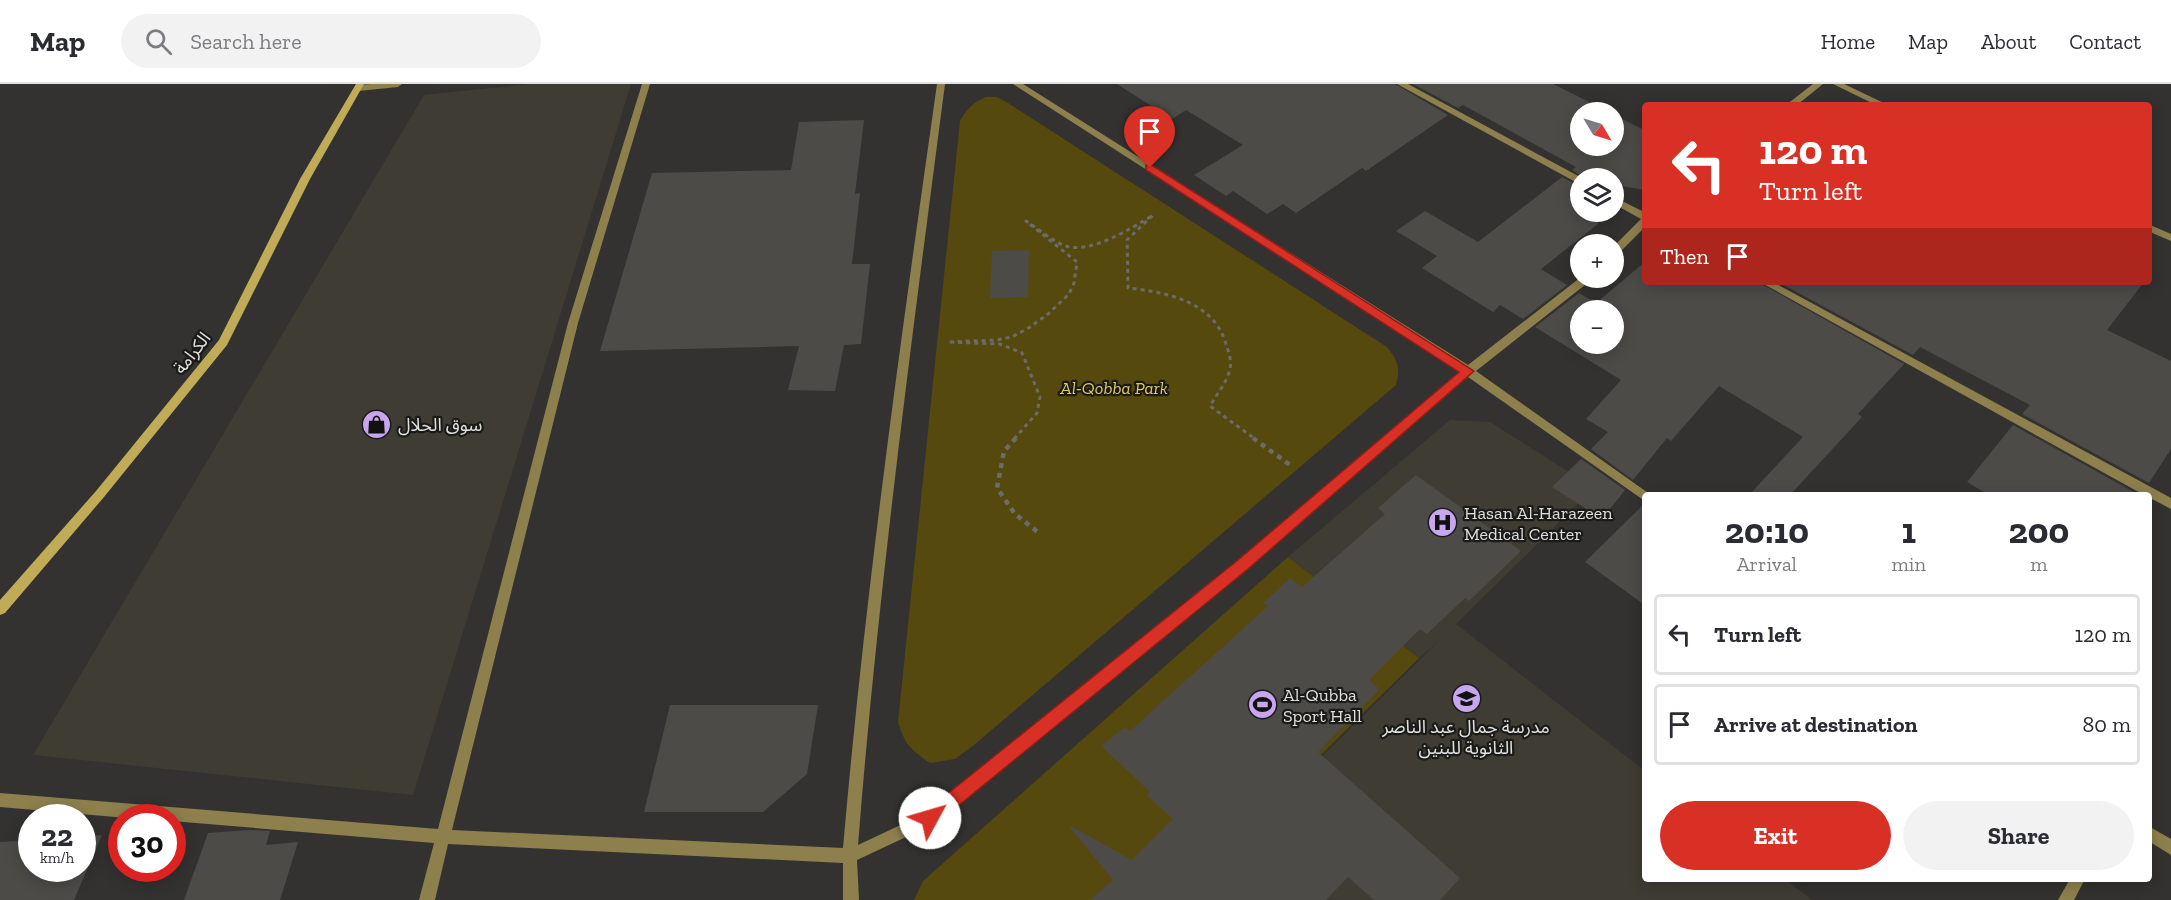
<!DOCTYPE html>
<meta charset="utf-8">
<style>
body{margin:0;font-family:"Zilla Slab","Noto Sans Arabic",serif;background:#f2f2f3;color:#2b2b33;height:100vh;display:flex;flex-direction:column;font-size:22px;white-space:nowrap}
*{box-sizing:border-box;margin:0}
p{font-size:20px;color:#7c7c81}
.icon{flex:none;width:33px;height:33px;fill:none;stroke:currentColor;stroke-width:2;stroke-linecap:round;stroke-linejoin:round}
.map{position:relative;flex:1;overflow:hidden}
.panel{position:absolute;left:1642px;top:408px;width:510px;height:390px;display:flex;flex-direction:column;background:#fff;border-radius:6px;box-shadow:0 3px 15px #0003}
.panel>*{flex:none}
.top-card{position:absolute;left:1642px;top:18px;width:510px;height:183px;border-radius:6px;box-shadow:0 3px 15px #0003;background:#d93025;color:#fff;overflow:hidden}
.needle{width:39px;rotate:128deg}
.fabs{position:absolute;left:1570px;top:18px;display:grid;gap:12px}
.fabs a{display:grid;place-items:center;width:54px;height:54px;border-radius:50%;background:#fff;box-shadow:0 3px 15px #0003;font-size:30px}
.speed{position:absolute;left:18px;top:720px;display:flex;gap:12px;font-size:30px;font-weight:700;text-align:center}
.speed>*{display:grid;place-content:center;width:78px;height:78px;border-radius:50%;background:#fff;box-shadow:0 3px 15px #0003;line-height:1}
.speed small{font-size:15px;font-weight:400}
.speed .limit{border:9px solid #d22;background:#fff;color:#111}
.pin{position:absolute;display:grid;place-items:center;width:51px;height:51px;color:#fff;margin:-62px -26px;border-radius:50% 50% 50% 0;rotate:-45deg;box-shadow:0 0 6px #0007}
.pin .icon{rotate:45deg}
.me{position:absolute;width:66px;margin:-33px;rotate:51deg;stroke-linejoin:round;filter:drop-shadow(0 0 4px #0008)}
.turn{display:flex;align-items:center;gap:21px;height:126px;padding:0 18px;font-size:27px}
.turn .icon{width:78px;height:78px;stroke-width:2.5}
.turn b{display:block;font-size:42px;line-height:51px}
.then{display:flex;align-items:center;height:57px;padding:0 18px;background:#0003;gap:12px;font-size:22px}
.eta{display:flex;justify-content:space-evenly;align-items:center;height:102px;text-align:center}
.eta b{font-size:36px;font-weight:700;line-height:42px}
.primary-button{display:flex;gap:12px;margin-top:auto;padding:12px 18px}
.primary-button a{flex:1;height:69px;border-radius:36px;background:#d93025;color:#fff;font-size:24px;font-weight:700;line-height:69px;text-align:center}
.primary-button a+a{background:#f2f2f3;color:#2b2b33}
ul{padding:0;list-style:none}
li{display:flex;align-items:center;gap:18px;height:81px;margin:0 12px 9px;padding:0 6px;border:3px solid #e1e1e2;border-radius:6px}
li div{flex:1}
li b{display:block;font-size:22px}
li em{font-style:normal}
header{display:flex;align-items:center;gap:36px;box-sizing:border-box;height:84px;padding:0 30px;background:#fff;border-bottom:2px solid #e1e1e2}
header strong{font-size:28px}
nav{display:flex;gap:33px;margin-inline-start:auto;font-size:21px}
.search{width:420px;height:54px;background:#f2f2f3;display:flex;align-items:center;gap:15px;box-sizing:border-box;padding:0 21px;border-radius:33px;color:#7c7c81;font-size:22px}
.map>svg:first-child{display:block}
.built{fill:#3e3c33}
.green{fill:#56490e}
.building{fill:#4c4b48;fill-rule:evenodd}
.lines{fill:none;stroke-linecap:round;stroke-linejoin:round}
.path-far1{stroke:#6b6b69;stroke-width:3;stroke-dasharray:4 4;stroke-linecap:butt}
.path{stroke:#6b6b69;stroke-width:4.5;stroke-dasharray:5 5;stroke-linecap:butt}
.minor{fill:#8d804d;fill-rule:evenodd}
.secondary{fill:#c0ab57;fill-rule:evenodd}
.route{fill:#d93025;stroke:#8d1f18;stroke-width:1.5}
.labels{text-anchor:middle;stroke-width:4.5;stroke-linejoin:round;paint-order:stroke}
.street-label{font-size:18px;fill:#e0e0de;stroke:#1a1a19}
.park-label{font-size:18px;font-style:italic;fill:#e4c960;stroke:#1a1a19}
.poi-label{font-size:18px;fill:#e0e0de;stroke:#1a1a19;text-anchor:start}
</style>
<header>
<strong>Map</strong>
<div class="search"><svg class="icon" aria-label="search" viewBox="0 0 24 24"><circle cx="10" cy="10" r="6"/><path d="M15 15l6 6"/></svg>Search here</div>
<nav><a>Home</a><a>Map</a><a>About</a><a>Contact</a></nav>
</header>
<div class="map">
<svg width="2171" height="816" viewBox="0 0 2171 816">
<rect width="100%" height="100%" fill="#333230"/>
<g class="built">
<path d="M530,0h101l-218,711 -380,-40 391,-660z"/>
<path d="M1450,336l40,2 104,66 -138,136 189,147 1,108h139l27,21h-636l264,-260 -21,18 -131,-101z"/>
</g>
<g class="green">
<path d="M986,13h11l11,6 379,244c10,12 14,22 9,38l-422,360 -19,14 -25,4c-19,-13 -25,-18 -32,-41l62,-601c7,-12 13,-19 26,-24z"/>
<path d="M1288,473l131,101 -245,242h-260l9,-19z"/>
</g>
<g class="building">
<path d="M1117,0h278l53,31 -82,56 -4,-3 -66,45 -13,-9 -16,10 -34,-23 -7,5 -32,-21 49,-30 -57,-35 -14,9z"/>
<path d="M1413,0h140l56,28h-28v34h33v-31l32,16v59l-32,-5v-7h-30l-12,-8 4,-3 -113,-62 -5,3z"/>
<path d="M864,36l-9,74 5,-1 -8,71h18l-9,80 -17,1 -9,46 -47,-1 11,-44 -199,5 52,-178 139,-3 8,-48z"/>
<path d="M1562,93l19,10v25h16l1,12 -57,45 26,16 -44,34 -23,-14 -7,7 -71,-44 15,-12 -41,-25 29,-20 53,31z"/>
<path d="M1029,166l-1,47 -38,1 2,-47z"/>
<path d="M1646,177v21h112l146,82 -46,50 4,3 -72,78h-41l54,-58 -84,-51 -48,55 -4,-3 -34,42 -42,-31 17,-17 -22,-13 35,-39 -86,-53 44,-34 17,10zM1581,226h33v34h-33z"/>
<path d="M1778,198h366l-37,48 64,31v88l-22,34 -127,-69 8,-9 -110,-58 -7,8z"/>
<path d="M2013,341l126,70h-150l-22,-13z"/>
<path d="M1581,375l44,31 -23,29 -50,-32z"/>
<path d="M1416,391l105,76 -52,50 -4,-3 -38,36 -7,-5 -51,51 11,9 -62,63 142,126 -20,22h-66l-26,-23 -22,23h-236l23,-20 -43,-52 1,-2 61,34 41,-41 -27,-24 4,-3 -49,-46 24,-19 5,4 138,-125 -5,-3 27,-25 12,9 83,-73 -7,-6z"/>
<path d="M1645,419h1v103l-61,-44z"/>
<path d="M670,621h148l-11,69 -44,38h-119z"/>
<path d="M248,746l22,1 -4,14 32,-3 -18,58h-96l24,-67z"/>
<path d="M102,751l-28,65h-74v-58l32,-2v28h50v-32z"/>
</g>
<g class="lines">
<path class="path-far1" d="M1014,355l23,-26 3,-16 -18,-44 -22,-9 -52,-2 49,-2 15,-3 18,-10 18,-13 21,-20 5,-11 3,-21 -51,-41c13,8 26,20 40,25 25,8 66,-18 87,-31l-26,25 1,48c37,4 84,13 97,53 3,9 7,19 5,28 -3,13 -13,25 -20,37l45,33"/>
<g class="path">
<path d="M1016,354l-12,13 -7,37 18,26 24,19"/>
<path d="M1253,354l37,27"/>
</g>
<g class="minor">
<path d="M371,0h31l-4,3 -40,4 -4,-3 4,-3z"/>
<path d="M642,0h8l-72,239 -126,507 391,18c22,-255 58,-510 94,-764h8c-33,253 -67,507 -87,761l68,-32 313,-252 221,-190 -447,-287h10l445,281 113,-88 10,1 -1,3 -114,90 175,124h-5v6l-4,-2 -174,-122 -221,192 -311,254 -79,37 2,40h-16v-37l-395,-19 -13,56h-16l15,-57 -262,-22v-3h-45l-127,-11v-14l438,36 130,-506z"/>
<path d="M1397,0h11l174,94 -1,7z"/>
<path d="M1813,0h10l-26,21h-11z"/>
<path d="M1833,0h11l44,21h-12z"/>
<path d="M1614,113l32,16v13l-28,28 -4,1v-9l27,-27 -27,-15z"/>
<path d="M2150,141l21,9v7l-21,-9z"/>
<path d="M1760,198h13l398,216v11l-21,-11v-3h-6z"/>
<path d="M2150,743l21,12v16l-21,-13z"/>
<path d="M2070,795h15l-11,21h-16z"/>
</g>
<path class="secondary" d="M356,0h8l-54,95 -83,166 -123,152 -99,116 -5,2v-15l96,-109 123,-151 81,-161z"/>
</g>
<path class="route" d="M1150,80l324,207 -226,198 -312,255 -6,2 -5,-2 -3,-6 3,-6 313,-252 221,-188 -313,-202v-5z"/>
<defs>
<symbol id="shop-disc" viewBox="-11 -11 22 22"><circle r="9.5" fill="#c7a6ef" stroke="#1a1a19"/><path d="M-5-2.5h2.3a2.7 3.5 0 0 1 5.4 0H5L5.5 6h-11ZM-1.5-2.5h3a1.5 2.3 0 0 0-3 0Z" fill="#111"/></symbol>
<symbol id="hospital-disc" viewBox="-11 -11 22 22"><circle r="9.5" fill="#c7a6ef" stroke="#1a1a19"/><path d="M-5-5h3v3.5h4V-5h3V5h-3V1.5h-4V5h-3Z" fill="#111"/></symbol>
<symbol id="school-disc" viewBox="-11 -11 22 22"><circle r="9.5" fill="#c7a6ef" stroke="#1a1a19"/><path d="M0-5L7-2L0 1L-7-2ZM-4 1L0 2.5L4 1V4Q0 6-4 4Z" fill="#111"/></symbol>
<symbol id="stadium-disc" viewBox="-11 -11 22 22"><circle r="9.5" fill="#c7a6ef" stroke="#1a1a19"/><path d="M0-5a6.5 5 0 1 0 0 10a6.5 5 0 1 0 0-10ZM-3.5-1.8h7v3.6h-7Z" fill="#111"/></symbol>
</defs>
<g fill-rule="evenodd">
<use href="#shop-disc" x="360" y="324" width="33" height="33"/>
<use href="#hospital-disc" x="1426" y="422" width="33" height="33"/>
<use href="#school-disc" x="1450" y="598" width="33" height="33"/>
<use href="#stadium-disc" x="1246" y="604" width="33" height="33"/>
</g>
<g class="labels">
<g class="street-label">
<text transform="translate(192 269) rotate(-52)" y="6">الكرامة</text>
</g>
<g class="park-label">
<text x="1114" y="310">Al-Qobba Park</text>
</g>
<g class="poi-label">
<text x="398" y="347">سوق الحلال</text>
<text x="1464" y="435">Hasan Al-Harazeen<tspan x="1464" dy="21">Medical Center</tspan></text>
<text x="1283" y="617">Al-Qubba<tspan x="1283" dy="21">Sport Hall</tspan></text>
<text x="1466" y="649" text-anchor="middle">مدرسة جمال عبد الناصر<tspan x="1466" dy="21">الثانوية للبنين</tspan></text>
</g>
</g>
</svg>
<div class="fabs">
<a><svg class="needle" viewBox="-14 -14 28 28"><path d="M0-13l5 13h-10z" fill="#e53935"/><path d="M0 13l5-13h-10z" fill="#7c7c81"/></svg></a>
<a><svg class="icon" aria-label="layers" viewBox="0 0 24 24"><path d="M12 4l9 5-9 5-9-5zM3 14l9 5 9-5"/></svg></a>
<a>+</a>
<a>−</a>
</div>
<div class="speed"><div>22<small>km/h</small></div><div class="limit">30</div></div>
<div class="pin" style="left:1150px;top:84px;background:#d93025"><svg class="icon" aria-label="arrive" viewBox="0 0 24 24"><path d="M6 21V4h12l-3 4 3 4H6"/></svg></div>
<svg class="me" style="left:930px;top:734px" viewBox="-20 -20 40 40"><circle r="19" fill="#fff"/><path d="M0-13L10 11 0 6-10 11z" fill="#d93025"/></svg>
<div class="top-card">
<div class="turn"><svg class="icon" aria-label="left" viewBox="0 0 24 24"><path d="M17 20v-9H6M10 6l-5 5 5 5"/></svg><div><b>120 m</b>Turn left</div></div>
<div class="then">Then<svg class="icon" aria-label="arrive" viewBox="0 0 24 24"><path d="M6 21V4h12l-3 4 3 4H6"/></svg></div>
</div>
<section class="panel">
<div class="eta">
<div><b>20:10</b><p>Arrival</p></div>
<div><b>1</b><p>min</p></div>
<div><b>200</b><p>m</p></div>
</div>
<ul>
<li><svg class="icon" aria-label="left" viewBox="0 0 24 24"><path d="M17 20v-9H6M10 6l-5 5 5 5"/></svg><div><b>Turn left</b></div><em>120 m</em></li>
<li><svg class="icon" aria-label="arrive" viewBox="0 0 24 24"><path d="M6 21V4h12l-3 4 3 4H6"/></svg><div><b>Arrive at destination</b></div><em>80 m</em></li>
</ul>
<div class="primary-button"><a>Exit</a><a>Share</a></div>
</section>
</div>
